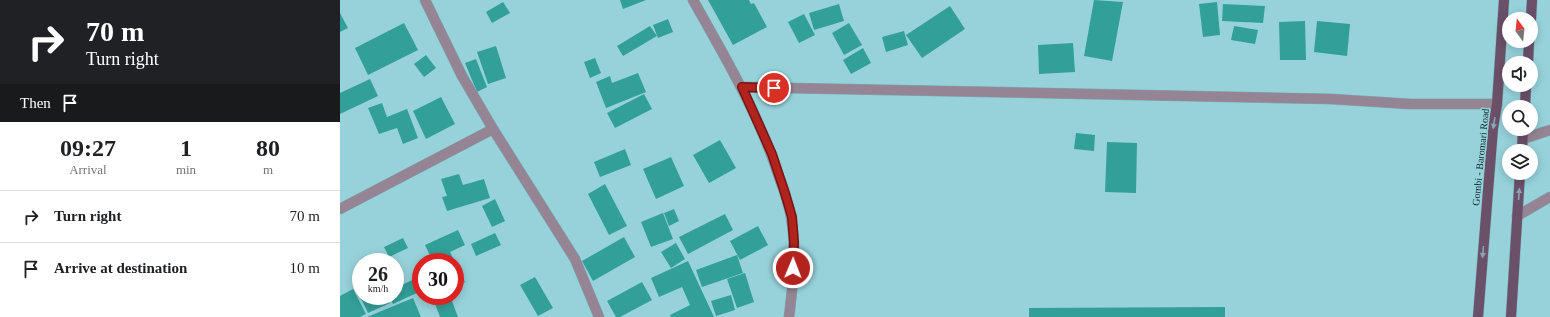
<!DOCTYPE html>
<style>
body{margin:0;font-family:Georgia,serif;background:#f6f6f6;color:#202124;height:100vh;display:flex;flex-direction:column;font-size:15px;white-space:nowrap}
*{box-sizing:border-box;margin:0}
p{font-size:13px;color:#757577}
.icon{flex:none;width:22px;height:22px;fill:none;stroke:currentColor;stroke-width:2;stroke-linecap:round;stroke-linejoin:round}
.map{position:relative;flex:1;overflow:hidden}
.details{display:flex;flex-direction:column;background:#fff;width:340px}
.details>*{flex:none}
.banner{background:#202124;color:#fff;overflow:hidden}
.needle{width:26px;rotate:345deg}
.fabs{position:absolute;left:1162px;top:12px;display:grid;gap:8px}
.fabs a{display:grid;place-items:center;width:36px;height:36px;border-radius:50%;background:#fff;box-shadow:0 2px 10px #0003;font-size:20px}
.speed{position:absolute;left:12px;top:253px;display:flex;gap:8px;font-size:20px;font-weight:700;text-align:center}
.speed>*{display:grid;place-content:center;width:52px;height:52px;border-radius:50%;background:#fff;box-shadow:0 2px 10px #0003;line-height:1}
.speed small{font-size:10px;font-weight:400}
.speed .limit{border:6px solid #d22;background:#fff;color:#111}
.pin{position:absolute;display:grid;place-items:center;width:34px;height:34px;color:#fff;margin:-17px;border:2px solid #fff;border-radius:50%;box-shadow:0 1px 4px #0007}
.me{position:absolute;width:44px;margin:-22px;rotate:1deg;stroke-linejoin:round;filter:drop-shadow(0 0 3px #0008)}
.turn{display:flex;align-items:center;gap:14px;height:84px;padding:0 20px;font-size:18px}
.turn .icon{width:52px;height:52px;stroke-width:2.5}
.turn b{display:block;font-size:28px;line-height:34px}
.then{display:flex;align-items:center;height:38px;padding:0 20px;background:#0003;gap:8px;font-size:15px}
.eta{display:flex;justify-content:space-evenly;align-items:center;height:68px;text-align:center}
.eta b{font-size:24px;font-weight:800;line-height:28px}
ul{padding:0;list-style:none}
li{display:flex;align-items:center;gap:12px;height:52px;padding:0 20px;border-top:1px solid #e0e0e0}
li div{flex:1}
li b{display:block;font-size:15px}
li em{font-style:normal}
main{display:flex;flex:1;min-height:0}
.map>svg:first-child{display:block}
.building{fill:#32a098}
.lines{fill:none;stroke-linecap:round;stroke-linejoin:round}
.lane-casing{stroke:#7bafb7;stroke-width:11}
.street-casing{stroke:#7bafb7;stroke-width:11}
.primary-casing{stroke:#7bafb7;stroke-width:11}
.lane{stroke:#958594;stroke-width:10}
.street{stroke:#958594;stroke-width:10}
.primary{stroke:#6b5069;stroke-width:10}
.oneway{fill:#88a4b3}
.route-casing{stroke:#741714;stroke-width:10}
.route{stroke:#b3231e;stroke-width:7}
.labels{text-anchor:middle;stroke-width:3;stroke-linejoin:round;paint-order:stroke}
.street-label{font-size:10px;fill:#092125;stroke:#97d2db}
</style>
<main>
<section class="details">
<div class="banner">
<div class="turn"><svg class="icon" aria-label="right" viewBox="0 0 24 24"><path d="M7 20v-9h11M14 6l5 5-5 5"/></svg><div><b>70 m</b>Turn right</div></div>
<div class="then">Then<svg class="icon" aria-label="arrive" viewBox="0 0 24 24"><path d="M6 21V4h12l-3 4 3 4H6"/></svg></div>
</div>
<div class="eta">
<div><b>09:27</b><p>Arrival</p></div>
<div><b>1</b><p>min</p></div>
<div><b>80</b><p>m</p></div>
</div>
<ul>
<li><svg class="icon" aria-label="right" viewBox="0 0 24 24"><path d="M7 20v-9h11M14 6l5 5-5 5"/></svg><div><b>Turn right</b></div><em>70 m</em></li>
<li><svg class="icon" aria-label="arrive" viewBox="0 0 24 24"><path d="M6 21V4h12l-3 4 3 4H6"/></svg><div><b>Arrive at destination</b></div><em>10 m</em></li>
</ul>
</section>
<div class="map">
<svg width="1210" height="317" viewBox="0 0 1210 317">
<rect width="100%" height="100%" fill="#97d2db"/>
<g class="building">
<path d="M280,0h26l-23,9z"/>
<path d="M368,0h41l2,4 3,-1 13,24 -34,18z"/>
<path d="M754,0l29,2 -11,59 -28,-5z"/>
<path d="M163,2l7,11 -18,10 -6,-11z"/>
<path d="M877,2l3,33 -17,2 -4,-33z"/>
<path d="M499,4l5,17 -30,9 -5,-17z"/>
<path d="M883,4l42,2 -2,17 -41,-2z"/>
<path d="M610,6l15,23 -43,29 -16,-23z"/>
<path d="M0,13l8,15 -8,4z"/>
<path d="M464,14l11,21 -16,8 -11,-21z"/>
<path d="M328,19l5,13 -15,6 -5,-13z"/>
<path d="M965,21l1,39h-26l-1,-38z"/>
<path d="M977,21l33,3 -3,32 -33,-4z"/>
<path d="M64,23l14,27 -50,25 -13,-27z"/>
<path d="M509,23l13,22 -18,10 -12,-22z"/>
<path d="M310,26l7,10 -34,20 -6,-10z"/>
<path d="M894,26l24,4 -3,14 -24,-4z"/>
<path d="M564,31l4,14 -22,7 -4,-15z"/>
<path d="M733,43l2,29 -36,2 -1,-29z"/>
<path d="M156,46l10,32 -18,6 -11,-32z"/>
<path d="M523,48l8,15 -20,11 -8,-14z"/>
<path d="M86,55l10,13 -12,9 -10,-13z"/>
<path d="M255,58l6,15 -11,5 -6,-16z"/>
<path d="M136,59l11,28 -10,5 -12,-29z"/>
<path d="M298,73l8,19 -40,16 -10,-26 14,-6 2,7z"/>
<path d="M30,79l8,17 -38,18v-21z"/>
<path d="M304,94l8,15 -37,19 -8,-15z"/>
<path d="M101,97l14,27 -29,15 -13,-28z"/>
<path d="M42,103l5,14 20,-8 11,29 -15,6 -6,-16 -18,6 -11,-26z"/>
<path d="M736,133l19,2 -1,16 -20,-2z"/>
<path d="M380,140l16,28 -27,15 -16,-28z"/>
<path d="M767,142l30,1 -1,50 -31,-1z"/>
<path d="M285,149l6,16 -31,12 -6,-15z"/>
<path d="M331,157l13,29 -28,13 -13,-30z"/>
<path d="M119,174l4,11 21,-6 6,19 -43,13 -5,-14 5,-1 -6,-17z"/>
<path d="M265,184l22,42 -18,9 -21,-41z"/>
<path d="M155,199l10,22 -13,6 -10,-21z"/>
<path d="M334,209l5,12 -10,5 -5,-13z"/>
<path d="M323,213l10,26 -22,8 -10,-25z"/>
<path d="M385,214l8,16 -45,24 -9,-17z"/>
<path d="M418,226l10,19 -28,15 -10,-19z"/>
<path d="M118,230l7,15 -15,7 5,10h-22l-8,-17z"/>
<path d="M155,233l6,12 -25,11 -5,-12z"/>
<path d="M284,237l11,20 -42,24 -11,-20z"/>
<path d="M63,238l5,10 -19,9 -5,-10z"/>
<path d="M336,243l9,16 -14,9 -10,-16z"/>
<path d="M397,255l6,18 -41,14 -6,-17z"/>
<path d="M348,261l26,56h-43l-1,-2 20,-10 -8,-18 -23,10 -8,-19z"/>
<path d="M118,270l7,12 -10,6v-16z"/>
<path d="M405,273l9,29 -17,6 -10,-29z"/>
<path d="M81,276v15l-28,13 -4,-8h6v-8z"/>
<path d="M195,277l18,31 -15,8 -18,-31z"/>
<path d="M302,282l10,18 -32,17h-4l-9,-16z"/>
<path d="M21,286v10h26l3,7 -22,10 -12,-25z"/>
<path d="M13,289l13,25 -6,3h-20v-21z"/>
<path d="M391,295l4,15 -19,6 -5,-15z"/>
<path d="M92,296h18l8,21h-18z"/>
<path d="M73,298l8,19h-54z"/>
<path d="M885,307v10h-196v-9z"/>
</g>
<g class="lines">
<defs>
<g id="lane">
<path d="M1183,139l27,-9"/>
<path d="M1177,216l33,-19"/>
</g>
<g id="street">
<path d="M85,0l37,76 31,53 82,130 24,58"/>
<path d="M353,0c32,57 66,114 86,177 5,13 10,27 12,40 6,33 2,67 -2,100"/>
<path d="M402,87l589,12 79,5h87"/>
<path d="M0,209l153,-80"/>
</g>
<g id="primary">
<path d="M1191,19l1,-19"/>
<path d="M1188,63l1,-22"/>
<path d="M1185,107l1,-22"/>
<path d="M1182,151l1,-22"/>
<path d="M1138,317l15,-189 4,-24 7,-104"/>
<path d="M1171,317l9,-144"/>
</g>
</defs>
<use href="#lane" class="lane-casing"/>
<use href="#street" class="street-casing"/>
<use href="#primary" class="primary-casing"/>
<use href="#lane" class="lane"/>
<use href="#street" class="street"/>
<use href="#primary" class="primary"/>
</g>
<defs><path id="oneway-solid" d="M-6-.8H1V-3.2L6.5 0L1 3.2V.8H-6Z"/></defs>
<g class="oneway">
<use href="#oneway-solid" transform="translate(1154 123) rotate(99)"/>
<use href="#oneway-solid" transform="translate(1179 194) rotate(-86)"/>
<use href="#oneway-solid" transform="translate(1143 252) rotate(95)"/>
</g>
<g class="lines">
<defs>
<path id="route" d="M434,88l-32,-1 30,67 12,36 8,27 2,25 -1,26"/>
</defs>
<use href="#route" class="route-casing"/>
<use href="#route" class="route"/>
</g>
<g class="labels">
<g class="street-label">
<text transform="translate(1140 157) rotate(-84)" y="4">Gombi - Baromari Road</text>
</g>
</g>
</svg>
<div class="fabs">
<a><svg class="needle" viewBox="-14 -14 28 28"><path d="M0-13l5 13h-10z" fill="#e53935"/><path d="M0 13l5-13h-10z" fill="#757577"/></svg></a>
<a><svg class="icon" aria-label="sound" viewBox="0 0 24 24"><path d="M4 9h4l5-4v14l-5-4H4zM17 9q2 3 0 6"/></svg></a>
<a><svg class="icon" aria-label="search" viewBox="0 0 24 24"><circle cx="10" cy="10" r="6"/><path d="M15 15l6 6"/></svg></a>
<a><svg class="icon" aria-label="layers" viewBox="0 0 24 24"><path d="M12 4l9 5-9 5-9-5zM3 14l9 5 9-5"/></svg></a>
</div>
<div class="speed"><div>26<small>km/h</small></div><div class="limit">30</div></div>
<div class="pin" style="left:434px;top:88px;background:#d93025"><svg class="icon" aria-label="arrive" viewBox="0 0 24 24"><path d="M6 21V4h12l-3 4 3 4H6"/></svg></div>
<svg class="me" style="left:453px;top:268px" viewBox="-20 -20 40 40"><circle r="17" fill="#b3231e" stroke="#fff" stroke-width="3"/><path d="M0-11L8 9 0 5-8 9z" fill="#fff"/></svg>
</div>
</main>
